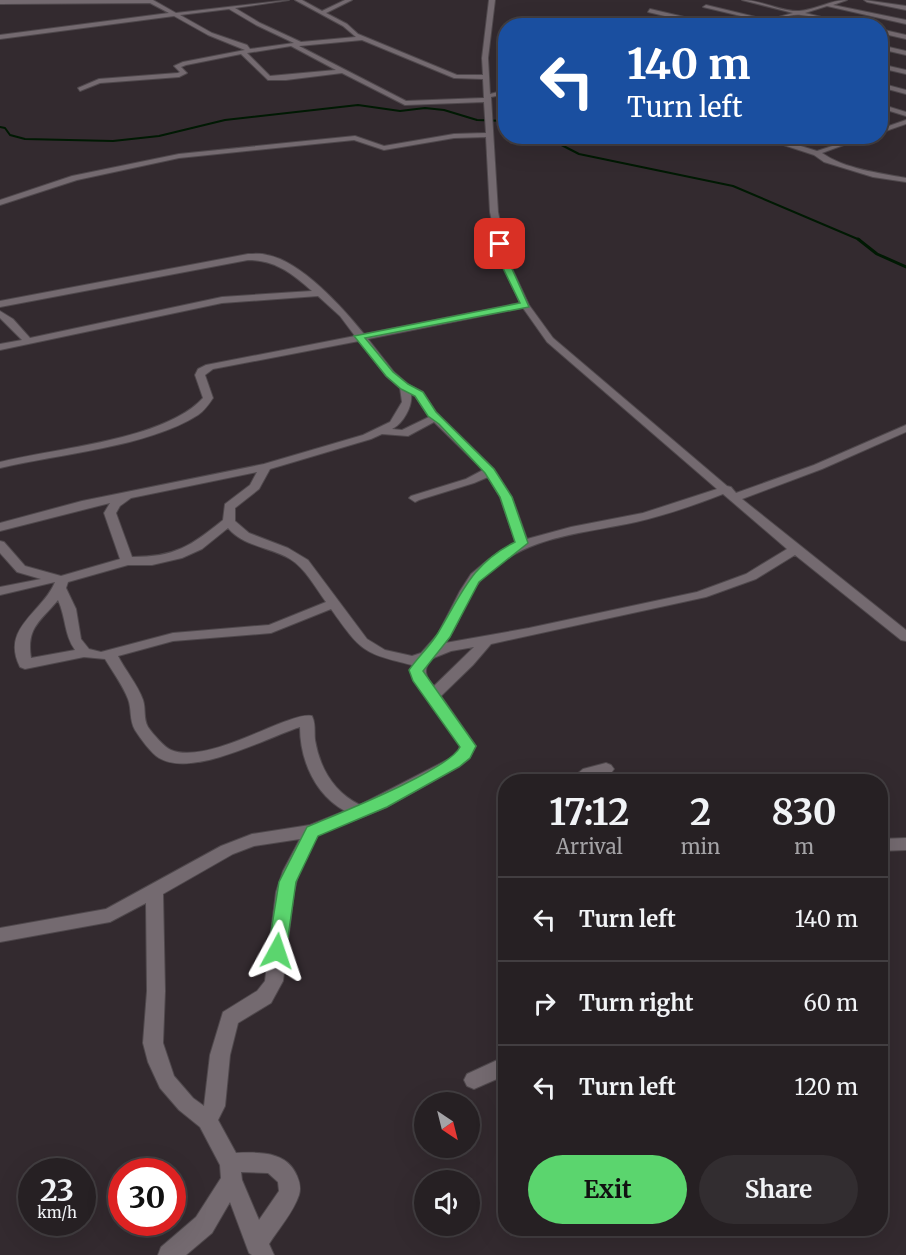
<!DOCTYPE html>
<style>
body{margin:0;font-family:Merriweather,serif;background:#322d30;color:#f1f3f6;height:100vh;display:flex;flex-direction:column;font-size:22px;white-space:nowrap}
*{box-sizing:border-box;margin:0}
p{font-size:20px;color:#a4a3a6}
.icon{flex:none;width:33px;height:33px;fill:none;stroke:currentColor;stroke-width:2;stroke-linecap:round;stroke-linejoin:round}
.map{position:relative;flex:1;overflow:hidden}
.side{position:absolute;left:498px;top:774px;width:390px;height:462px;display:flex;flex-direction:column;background:#262023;border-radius:24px;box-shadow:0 6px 24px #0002,0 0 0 2px #423e41}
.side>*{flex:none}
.top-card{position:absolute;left:498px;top:18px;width:390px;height:126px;border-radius:24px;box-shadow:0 6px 24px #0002,0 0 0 2px #423e41;background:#1a4fa0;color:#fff;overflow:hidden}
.needle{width:39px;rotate:145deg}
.buttons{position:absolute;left:414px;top:1092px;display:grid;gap:12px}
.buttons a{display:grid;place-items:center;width:66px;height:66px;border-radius:50%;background:#262023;box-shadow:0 6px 24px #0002,0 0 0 2px #423e41;font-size:30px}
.speed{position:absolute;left:18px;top:1158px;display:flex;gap:12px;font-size:30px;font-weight:700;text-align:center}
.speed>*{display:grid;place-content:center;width:78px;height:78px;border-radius:50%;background:#262023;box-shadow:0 6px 24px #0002,0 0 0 2px #423e41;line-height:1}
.speed small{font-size:15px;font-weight:400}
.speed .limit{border:9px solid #d22;background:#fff;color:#111}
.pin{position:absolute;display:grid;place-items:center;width:51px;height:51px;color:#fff;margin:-26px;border-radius:12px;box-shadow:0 3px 9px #0006}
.me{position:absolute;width:66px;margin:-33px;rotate:5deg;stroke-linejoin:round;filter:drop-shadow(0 0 4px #0008)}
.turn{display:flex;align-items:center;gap:21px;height:126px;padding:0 30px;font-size:27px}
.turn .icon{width:78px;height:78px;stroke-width:2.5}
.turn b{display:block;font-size:42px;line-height:51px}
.eta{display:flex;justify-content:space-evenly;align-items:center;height:102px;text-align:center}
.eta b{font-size:36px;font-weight:700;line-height:42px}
.cta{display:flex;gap:12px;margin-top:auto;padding:12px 30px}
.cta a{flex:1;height:69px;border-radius:36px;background:#5bd56e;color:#111;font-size:24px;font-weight:700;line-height:69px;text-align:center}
.cta a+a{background:#322d30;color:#f1f3f6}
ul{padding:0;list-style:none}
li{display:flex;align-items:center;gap:18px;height:84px;padding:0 30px;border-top:2px solid #423e41}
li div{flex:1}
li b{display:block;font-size:22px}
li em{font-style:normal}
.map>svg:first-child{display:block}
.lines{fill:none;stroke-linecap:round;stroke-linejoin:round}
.stream-far1{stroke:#001903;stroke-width:2}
.stream{stroke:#001903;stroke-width:3}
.minor-casing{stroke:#4f484c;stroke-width:2}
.minor{fill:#746a70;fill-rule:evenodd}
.route{fill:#5bd56e;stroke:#3b8a48;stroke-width:1.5}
</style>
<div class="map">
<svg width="906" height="1255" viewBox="0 0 906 1255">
<rect width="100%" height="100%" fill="#332a2f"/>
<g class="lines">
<g class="stream-far1">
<path d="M0,127l5,1 5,7 15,4 88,2 46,-5 66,-16 133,-15 42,6 25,-3 19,2 33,10 29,1"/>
<path d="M544,136l35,18 154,32 127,54"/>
</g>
<path class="stream" d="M858,239l19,15 29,13"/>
<defs>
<g id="minor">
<path d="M0,0h153l23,13 113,-13 -54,8 25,15 41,19 55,-5 -13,-11 -48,-26h7l20,11 23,-11h7l-26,13 21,11 11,10 99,41h26l-1,-17 7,-58h6l-7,58 2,36 16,-4v4l-15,3 7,115 10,48 21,45 24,33 174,148 4,1 5,6 78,-28 92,-40v7l-84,37 -80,30 164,131v11l-5,-1 -106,-85 -39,24 -50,18 -215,47 -18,21 -32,31 35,50 -7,13 -10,8 -72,40 -69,28 -19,36 -5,21 -11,89 -12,22 -33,20 -8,32 -5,51 -7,14 18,33c23,-1 51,-2 61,23 3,7 4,12 2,19 -6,18 -20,33 -30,49l5,11h-22l-3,-2 -19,-51 -18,31 -26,22h-28l3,-8 35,-30 25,-39 -1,-13 -20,-38 -21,-17 -19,-22 -12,-26 -5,-19 4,-52 -1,-88 -36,19 -110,20v-14l106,-19 115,-63 31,-12 58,-9 35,-14c-30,-16 -45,-51 -45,-84 -34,11 -107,51 -141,31 -8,-5 -19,-20 -24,-28 -6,-10 -3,-21 -7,-31 -5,-13 -15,-27 -23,-40l-21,-2 -59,12 -5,-2c-20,-39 23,-55 35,-85l-55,13v-8l41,-8 -24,-7 -17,-19v-12l4,1 21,24 36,10 59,-17 -16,-46 6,-10 -110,28v-8l82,-22 182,-37 99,-29 27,-13 12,-20 -2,-14 -14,-12 -27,-35 -146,28 -8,6 8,23c-4,6 -9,13 -15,17 -50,32 -140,39 -198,53v-6c55,-14 165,-22 203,-64l-8,-23 3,-6 8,-4 149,-29 -15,-20 -22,-20 -96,7 -222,47v-6l22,-4 -22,-22v-7l13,8 17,19 192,-41 90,-6c-20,-18 -37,-31 -64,-31l-248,47v-6l248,-47c6,0 13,-1 19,1 34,6 76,53 97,79l156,-31 -20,-43 -10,-48 -4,-75 -32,1 -70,12 -30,-10 -175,18 -102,22 -77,25v-5l72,-24 107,-22 176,-18 29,10 70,-12 32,-1 -2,-31 -79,3 -63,-32 -56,7h-18l-27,-26 -55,11 -5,2 6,6 -8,4 -79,6 -20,8 -2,-3 21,-9 79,-6 2,-1 -6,-6 9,-4 62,-12 -37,-15 -34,-19 -174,23v-4l169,-22 -19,-10 -150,1zM229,9l27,16 38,18 -44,6 -3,-4 -35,-12 -32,-18zM362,40l92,38 29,1 1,19 -78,3 -107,-55zM291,46l45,24 -66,6 -23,-23zM523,308l24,34 170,147 -74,24 -72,14 -44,12 -15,-42 -18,-28 -58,-57 -13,-20 -14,-7 -15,-13 -26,-33zM411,394l4,2 14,21 -27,13 -10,-1c11,-5 21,-23 19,-35zM434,422l49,48 -17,9 -55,17 -2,2 6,4 4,-2 55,-17 14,-6 12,20 16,47 -27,15 -18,15 -11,17 -22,43 -17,19 -9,3 -27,-6 -18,-11 -59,-79 -20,-12 -39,-15 -14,-12v-13l24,-19 11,-20 101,-30 11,-5 26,2zM257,472l-7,13 -25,19 -2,16c-32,26 -48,37 -91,37l-16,-44 4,-7 11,-8zM723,494l64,55 -41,25 -49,18 -168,36 -84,15c16,-19 19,-45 36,-63 40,-44 101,-46 155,-58 30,-7 59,-17 87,-28zM228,528c16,19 42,19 62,31 15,9 25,28 36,43l-57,23 -96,8 -72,19 -12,-3 -8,-10 -5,-30 -10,-21 2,-6 60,-17h24l30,-7 20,-9zM58,600c8,17 6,35 17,50l-44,8c-5,-31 10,-37 27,-58zM331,609c30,42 31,44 81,56v12l5,8 43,61 -2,6 -9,7 -89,46c-26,-13 -40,-36 -45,-65 -1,-8 1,-16 -3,-24 -9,-2 -22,4 -31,7 -27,10 -82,39 -110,27 -7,-3 -18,-16 -23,-23 -5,-9 -2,-18 -5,-27 -5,-15 -18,-30 -25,-44l55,-15 98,-8zM474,647l-40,39c-9,-9 -11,-17 -3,-27l20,-8zM300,839l-17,32 -7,21 -11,89 -8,10 -34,21 -13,43 -6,51 -11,-8 -19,-22 -11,-33 2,-52 -2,-97 70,-40 21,-8zM241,1172l27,1 10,9 1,9 -20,29 -17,-40z"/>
<path d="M742,0c19,0 40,12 57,11 17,-1 31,-11 48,-11l-14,5 73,15v4l-79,-18 -22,7 53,13c-19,0 -37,-9 -57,-11 -15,-2 -34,11 -51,11l12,-5 -59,-14 3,-2 62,15 25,-7z"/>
<path d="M864,0l42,6v4l-39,-8z"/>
<path d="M650,9l64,15 2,2h-11l-30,-7 -23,7h-16l-19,-7 3,-2 24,7 25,-7 -21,-5z"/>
<path d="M573,22l8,3v1l-10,-1z"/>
<path d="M880,29l26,6v4l-26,-6z"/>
<path d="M880,45l26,6v4l-26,-6z"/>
<path d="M880,64l26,6v4l-26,-6z"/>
<path d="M880,83l26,7v4l-26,-7z"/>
<path d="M880,104l26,8v4l-26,-8z"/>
<path d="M906,120v4l-26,9v-4z"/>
<path d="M756,136h12l49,15 43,-14v2l-38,14c23,16 57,20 84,25v4l-33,-5 -49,-15 -10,-7z"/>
<path d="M606,763l5,2 3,4 -3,4c-15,5 -27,9 -43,9l15,-13z"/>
<path d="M906,838v12l-26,1v-12z"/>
<path d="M506,1056v19l-32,14 -7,-3 -3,-6 3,-6z"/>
</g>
</defs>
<use href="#minor" class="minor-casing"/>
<use href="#minor" class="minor"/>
</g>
<path class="route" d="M500,242l5,2 3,16 21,47 -164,31 28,34 15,12 15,8 13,20 58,57 18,28 16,46 -49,39 -29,55 -27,34 53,75 -6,12 -11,9 -72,40 -69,29 -22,46 -10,69 -3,5 -6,2 -6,-2 -3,-5 11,-69 28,-55c28,-12 142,-57 153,-80l-47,-66 -4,-11c9,-13 21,-24 29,-37 23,-38 34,-70 77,-91l-15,-45 -15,-24 -46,-49 -11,-8 -13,-20 -14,-7 -15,-13 -32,-40 166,-33 -21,-43 -3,-16z"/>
</svg>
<div class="buttons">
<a><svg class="needle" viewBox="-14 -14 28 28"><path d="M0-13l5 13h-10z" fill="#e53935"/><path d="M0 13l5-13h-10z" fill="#a4a3a6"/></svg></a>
<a><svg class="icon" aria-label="sound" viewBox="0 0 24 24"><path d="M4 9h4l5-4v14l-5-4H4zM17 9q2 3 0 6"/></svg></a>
</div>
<div class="speed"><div>23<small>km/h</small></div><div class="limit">30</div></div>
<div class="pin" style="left:500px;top:244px;background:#d93025"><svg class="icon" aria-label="arrive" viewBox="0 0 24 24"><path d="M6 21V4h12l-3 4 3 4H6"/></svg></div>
<svg class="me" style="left:277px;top:951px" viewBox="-20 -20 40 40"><path d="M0-17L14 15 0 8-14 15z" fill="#5bd56e" stroke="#fff" stroke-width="4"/></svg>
<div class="top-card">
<div class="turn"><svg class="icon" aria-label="left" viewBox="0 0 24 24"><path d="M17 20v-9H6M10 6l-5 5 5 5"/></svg><div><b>140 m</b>Turn left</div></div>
</div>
<section class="side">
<div class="eta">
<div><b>17:12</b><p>Arrival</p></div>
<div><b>2</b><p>min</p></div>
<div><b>830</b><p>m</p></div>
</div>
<ul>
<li><svg class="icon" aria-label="left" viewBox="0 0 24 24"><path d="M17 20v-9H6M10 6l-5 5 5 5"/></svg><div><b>Turn left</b></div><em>140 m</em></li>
<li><svg class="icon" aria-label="right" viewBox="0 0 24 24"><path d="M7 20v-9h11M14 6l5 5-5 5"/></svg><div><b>Turn right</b></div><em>60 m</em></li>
<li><svg class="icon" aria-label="left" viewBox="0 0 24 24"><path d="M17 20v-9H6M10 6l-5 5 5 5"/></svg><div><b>Turn left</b></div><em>120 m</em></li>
</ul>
<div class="cta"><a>Exit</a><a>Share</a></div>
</section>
</div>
